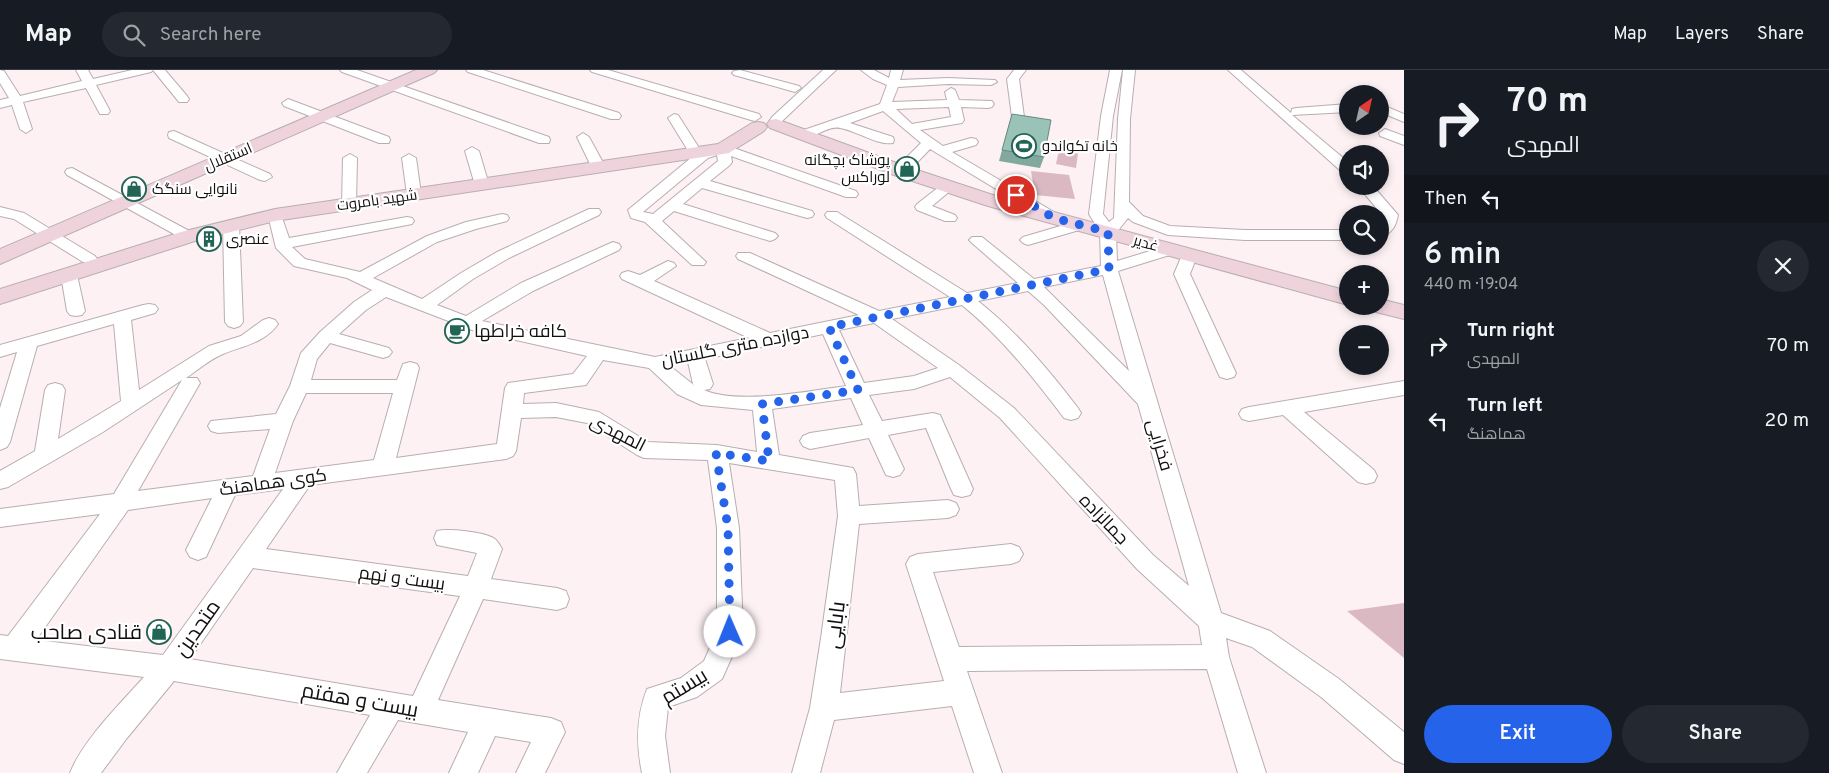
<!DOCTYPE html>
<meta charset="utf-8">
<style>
body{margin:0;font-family:Overpass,Cairo,sans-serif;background:#242831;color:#f1f3f6;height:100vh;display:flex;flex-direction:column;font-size:19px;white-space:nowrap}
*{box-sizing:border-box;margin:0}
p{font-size:16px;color:#9ea1a6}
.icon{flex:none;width:28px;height:28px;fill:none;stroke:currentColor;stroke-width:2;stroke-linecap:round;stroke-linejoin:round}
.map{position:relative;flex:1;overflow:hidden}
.sheet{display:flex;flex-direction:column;background:#171b24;width:425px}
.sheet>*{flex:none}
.top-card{background:#171b24;color:#f1f3f6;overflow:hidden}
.needle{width:32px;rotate:34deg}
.fabs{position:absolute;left:1339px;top:15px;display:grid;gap:10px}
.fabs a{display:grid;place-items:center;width:50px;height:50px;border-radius:50%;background:#171b24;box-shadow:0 2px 8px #0003;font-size:25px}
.pin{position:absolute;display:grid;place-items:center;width:42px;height:42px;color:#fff;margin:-21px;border:2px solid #fff;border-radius:50%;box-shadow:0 1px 5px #0007}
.me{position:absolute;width:55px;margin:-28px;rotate:359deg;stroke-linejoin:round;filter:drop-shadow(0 0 4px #0008)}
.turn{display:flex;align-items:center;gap:18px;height:105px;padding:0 20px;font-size:22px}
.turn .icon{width:65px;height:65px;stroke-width:2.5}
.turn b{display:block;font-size:35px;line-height:42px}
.then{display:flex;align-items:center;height:48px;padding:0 20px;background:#0003;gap:10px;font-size:19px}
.round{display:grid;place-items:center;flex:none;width:52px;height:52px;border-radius:26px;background:#242831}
.summary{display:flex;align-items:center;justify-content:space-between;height:85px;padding:0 20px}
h1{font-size:30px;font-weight:600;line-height:38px}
.cta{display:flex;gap:10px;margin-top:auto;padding:10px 20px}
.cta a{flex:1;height:58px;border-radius:30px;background:#2563eb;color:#fff;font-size:20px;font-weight:600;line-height:58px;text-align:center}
.cta a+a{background:#242831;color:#f1f3f6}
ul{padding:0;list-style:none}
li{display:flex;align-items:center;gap:15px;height:75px;padding:0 20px}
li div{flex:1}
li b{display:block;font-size:19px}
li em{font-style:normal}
header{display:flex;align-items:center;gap:30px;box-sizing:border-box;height:70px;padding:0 25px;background:#171b24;border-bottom:1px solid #363941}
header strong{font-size:24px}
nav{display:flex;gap:28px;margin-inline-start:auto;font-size:18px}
.search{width:350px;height:45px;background:#242831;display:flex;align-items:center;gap:12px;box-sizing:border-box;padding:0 18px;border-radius:28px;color:#9ea1a6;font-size:19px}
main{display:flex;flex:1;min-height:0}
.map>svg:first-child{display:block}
.green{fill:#dbb9c2}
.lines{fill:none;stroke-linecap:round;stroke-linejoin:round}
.minor-casing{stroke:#b8aeb0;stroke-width:2}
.secondary-casing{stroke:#b8aeb0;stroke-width:2}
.minor{fill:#fff;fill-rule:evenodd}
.secondary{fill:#eed3dc;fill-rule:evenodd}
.wall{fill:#83a89d}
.building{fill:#98c3b6;stroke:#6a887f}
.route{stroke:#2563eb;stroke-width:9;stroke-dasharray:0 16.2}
.labels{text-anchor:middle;stroke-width:4.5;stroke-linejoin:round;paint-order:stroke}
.far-poi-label{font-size:15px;fill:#120f0f;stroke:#fff;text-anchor:start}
.far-street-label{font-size:15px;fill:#120f0f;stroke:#fff}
.poi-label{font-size:18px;fill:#120f0f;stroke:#fff;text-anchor:start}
.street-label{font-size:18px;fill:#120f0f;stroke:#fff}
.near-street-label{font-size:21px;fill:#120f0f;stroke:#fff}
.near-poi-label{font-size:21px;fill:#120f0f;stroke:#fff;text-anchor:end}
</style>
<header>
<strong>Map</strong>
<div class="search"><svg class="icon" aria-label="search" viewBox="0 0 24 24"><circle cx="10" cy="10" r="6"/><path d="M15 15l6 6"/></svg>Search here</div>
<nav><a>Map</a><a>Layers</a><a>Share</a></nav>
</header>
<main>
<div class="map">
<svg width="1404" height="703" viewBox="0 0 1404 703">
<rect width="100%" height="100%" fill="#fdf1f4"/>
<g class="green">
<path d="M1059,80l19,3 -2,15 -20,-4z"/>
<path d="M1031,101l38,4 6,24 -40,-4z"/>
<path d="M1404,533v55l-57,-47z"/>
</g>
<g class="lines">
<defs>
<g id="minor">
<path d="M0,0l4,1 16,25 62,-15 -6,-11h12l5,9 39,-9h21l-2,2 -55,13 14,26 -2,3h-8l-14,-26 -63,14 9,27 -6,4 -6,-4 -8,-24 -12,3v-8l9,-2 -9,-15z"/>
<path d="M153,0h12l22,26 2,3 -2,3h-8z"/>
<path d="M340,0h17l192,67 1,3 -1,3h-10l-197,-71z"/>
<path d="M466,0h17l136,43 2,3 -2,3h-8l-143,-47z"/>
<path d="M590,0h18l151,44 2,3 -6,4 -4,-1 -159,-48z"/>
<path d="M740,0l59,16 2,2 -6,4 -61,-17 -2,-2 2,-2z"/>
<path d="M823,0h13l-56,53h-8l-2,-3 2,-3z"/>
<path d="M861,0h13l15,8 2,-8h12l-3,10 48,-2 47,2 2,2 -6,3 -43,-1 -50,3 -6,15 55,-2 -2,-8 6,-4 4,2 4,10 33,1 2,3 -2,3 -4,1 -27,-1 3,13 -2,3 -42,7 23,16 28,-8 5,1 2,3 -2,3 -24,7 107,63 2,3 -2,3h-10l-119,-72 -24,25h-10l-2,-3 2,-3 25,-25 -38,-32 -33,12 43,14 1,3 -1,3c-15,3 -38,-13 -53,-15 -14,-3 -27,13 -42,10l-1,-3 1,-3 82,-28 7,-19 -14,-6zM949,37l2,10 -39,7 -16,-15z"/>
<path d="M1014,0h12l-7,9 5,38 -6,4 -6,-4 -5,-38z"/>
<path d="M1110,0h12l-9,46 -10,98 6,8 5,-4 4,-99 5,-49h12l-5,49 -1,83 14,14 27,10 75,4h103v10h-103l-77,-5 -35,-13 -5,-4 -12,15 1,28 53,-16 6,2 2,3 -2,3 -58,18 103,342 49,18 69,48 65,53v32l-10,-4 -73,-63 -69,-50 -26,-9 3,19 37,116h-28l-31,-104 -240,2 35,102h-28l-22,-67 -118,14 -14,53h-28l18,-65 11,-70 17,-122 -3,-36 -106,-17 10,65 4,104 -21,47 -25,18 -29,10 -3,29 5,37h-28c-6,-29 -6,-56 5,-84l34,-11 23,-17 13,-29v-104l-9,-68 -64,-2 -7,-3 -50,-32 -31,-6 -35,1 -5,33 -3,5 -7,3 -196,26 -44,64 202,27 9,-23 -40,-8 -3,-7 3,-7c11,-3 48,1 58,8 3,3 5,6 7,10l-11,30 66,9 9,3 3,8 -3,8 -9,3 -74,-11 -45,101 113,18 10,4 4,10 -20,41h-29l15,-31 -36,-6 -17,37h-29l19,-41 -70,-12 -31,53h-30l33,-58 -196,-34 -47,57 -26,35h-31c13,-33 50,-69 74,-96l-144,-18v-24l8,1 92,-122 -100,13v-18l114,-15 68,-114 -79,52 -95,55 -8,2v-18l35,-20 10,-61 3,-5 7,-2 7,2 3,5 -7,49 63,-38 -7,-77 -77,22 -27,96 -3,5 -7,3v-42l17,-56 -17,5v-12l143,-40 6,-1 6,1 3,4 -3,4 -24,7 8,70 70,-44 32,-10 22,-16 6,-2 6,2 3,4c-13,19 -36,22 -55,30 -13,5 -25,16 -37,24h11l3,5 -62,108 115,-15 17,-47 -52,4 -7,-2 -3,-5 3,-5 65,-7 14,-28 11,-33 19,-21 34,-30 18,-12 -25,-12 -53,-12 -18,-18 -8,-33 2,-3h10l9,26 118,-21 5,1 2,3 -2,3 -5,1 -115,22 13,12 55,13 67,-36 39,-14 36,-8 5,1 2,3 -2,3 -31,8 -39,13 -64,36 49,21 39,-26 36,-21 92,-43h10l2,3 -2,3 -90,43 -36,21 -36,26 29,11 55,-33 92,-41 6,2 2,3 -2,3 -86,41 -51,30 173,36 94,-19 -127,-59 -2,-3 2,-3 6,-2 12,4 28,-14 6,2 2,3 -22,15 116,52 89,-18 -121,-56 -2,-3 2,-3h12l129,58 71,-14 -123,-79 -2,-3 2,-3h10l130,81 51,-10 -46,-40 -3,-3 3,-3h10l52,42 67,-13 -1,-34 -11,-18 12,-98zM1103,205l26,96 -85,-84zM1028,221l16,14 94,99 51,182 -36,-31 -139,-147 -55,-43 -67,-46 70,-14c40,33 71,72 102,113l7,2 7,-2 3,-5 -3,-5c-30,-39 -61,-76 -100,-107zM386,227l86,33 115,26 -14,18 -65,9 -3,5 -8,56 -101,14 23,-90 -2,-4 -7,-2 -7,2 -6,16h-86l6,-21 13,-16 53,15 6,-2 3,-4 -3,-4 -50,-14 27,-24zM874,253l64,45 -24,8 -50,7 -25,-53zM823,264l23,52c-36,5 -109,19 -142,4l6,-1 3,-5 -8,-25zM603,290l46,8 28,26 24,11 52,5 4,42 -40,-7 -69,-3 -49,-30 -43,-9 -33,1 1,-11 62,-8zM688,292l5,22 2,2 -25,-20zM950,307l50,41 137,151 62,57 3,19 -243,2 -26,-75 78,-8 8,-3 4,-7 -4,-7 -8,-3 -93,10 -8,3 -4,7 38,117 -104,12 19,-169 89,-6 8,-3 3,-6 -3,-6 -8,-3 -89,6 -3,-32 -3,-6 -74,-13 -7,-46 79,-11 12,27 -53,8 -7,3 -3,5 3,5 7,3 59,-11 17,37 7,2 7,-2 4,-6 -16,-34 38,-7 25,61 3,6 8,2 8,-2 3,-6 -33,-74 -7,-2 -51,8 -13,-26 45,-6zM306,323h87l-19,67 -99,13 18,-52zM283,419l-120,166 -127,-15 92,-130 84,-12 -26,52 4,7 8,3 8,-3 29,-62zM253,498l207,28 -47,100 -223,-37z"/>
<path d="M1228,0h13l50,43 1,-4 4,-1 52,-4v8l-56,3 56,47v12l-5,-1z"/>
<path d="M288,29l101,38 1,3 -1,3h-10l-95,-37 -2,-3z"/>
<path d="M1380,34l24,10v8l-24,-10z"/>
<path d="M674,44l4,1 23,36 22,-6 5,1 128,45 2,3 -2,3h-10l-115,-41 1,6 -2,3 -20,16 102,30 2,3 -2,3 -5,1 -105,-30 -19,16 92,29 3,3 -3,3 -5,2 -96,-30 -12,10 44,41 -2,3h-12l-47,-43 -14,-4 -3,-8 64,-53 -24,-39zM717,85l1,6 -65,53 -10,-2 65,-54z"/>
<path d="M1385,59l19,7v9l-24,-9 -1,-3z"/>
<path d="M174,61l96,43 2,3 -7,4 -5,-1 -91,-42 -1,-3 1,-3z"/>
<path d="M583,63l6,4 17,31 -2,3h-10l-2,-3 -15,-31z"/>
<path d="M472,77l7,4 10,34 -2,3h-10l-2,-3 -10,-34z"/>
<path d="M350,84l7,4 -1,46 -2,3h-10l-2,-3 1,-46z"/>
<path d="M409,84l7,4 5,36 -2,3h-10l-2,-3 -5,-36z"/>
<path d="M72,98l121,65 3,3 -3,3h-10l-116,-64 -2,-3 2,-3z"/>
<path d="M949,112l5,1 2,3 -24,20 23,9 2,3 -2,3h-10l-28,-11 -2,-3 2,-3 27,-21z"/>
<path d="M1358,116h15l25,29c-2,11 -6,19 -18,22v-12l3,-9z"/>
<path d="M0,137l24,6 71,43 2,3 -2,3h-12l-69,-43 -14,-3z"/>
<path d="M231,150l5,2 3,3 4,97 -3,4 -6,2 -6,-2 -3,-4 -2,-97 3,-3z"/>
<path d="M1081,150l5,2 3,3 -3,3 -58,17 -5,-2 -3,-3 3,-3z"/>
<path d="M1189,181l6,2 2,3 -7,18 46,99 -2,4 -7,2 -7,-2 -2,-4 -44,-99 9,-21z"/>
<path d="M69,200l6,2 2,3 8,36 -3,4 -6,1 -6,-1 -3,-4 -6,-36 2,-3z"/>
<path d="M1404,311v14l-100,17 70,58 3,6 -3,6 -8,2 -8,-2 -75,-67 -34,6 -7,-2 -3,-5 3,-5 7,-2z"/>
</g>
<g id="secondary">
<path d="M416,0h21l-3,3 -434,191v-15z"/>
<path d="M776,49l132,48 94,31 346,93v14l-360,-99 -94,-31 -124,-47 -3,-4 3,-4z"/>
<path d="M758,52l6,1 3,4 -3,4 -35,22 -6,1 -448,67 -80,20 -195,63v-15l181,-57 94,-23 443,-65 34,-21z"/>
<path d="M1380,229l24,6v14l-32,-8 -4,-5h12z"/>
</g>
</defs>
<use href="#minor" class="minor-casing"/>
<use href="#secondary" class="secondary-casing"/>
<use href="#minor" class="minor"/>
<use href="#secondary" class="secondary"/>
</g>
<path class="wall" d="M1012,44l32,43 -4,11 -41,-7z"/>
<path class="building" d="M1012,44l39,6 -7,37 -42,-7z"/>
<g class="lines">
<path class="route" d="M730,562l-2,-104 -12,-75 53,8 -7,-57 96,-14 -29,-63 280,-58 -1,-37 -54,-14 -38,-23"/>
</g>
<defs>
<symbol id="stadium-ring" viewBox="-11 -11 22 22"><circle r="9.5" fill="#fff" stroke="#226555" stroke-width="1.5"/><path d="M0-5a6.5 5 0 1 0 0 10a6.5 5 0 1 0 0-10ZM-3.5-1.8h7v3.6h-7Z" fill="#226555"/></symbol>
<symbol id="shop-ring" viewBox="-11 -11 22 22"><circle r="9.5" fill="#fff" stroke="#226555" stroke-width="1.5"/><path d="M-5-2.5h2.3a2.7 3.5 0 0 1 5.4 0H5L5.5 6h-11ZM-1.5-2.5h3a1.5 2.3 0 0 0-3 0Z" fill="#226555"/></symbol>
<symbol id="building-ring" viewBox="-11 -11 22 22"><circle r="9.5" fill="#fff" stroke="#226555" stroke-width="1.5"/><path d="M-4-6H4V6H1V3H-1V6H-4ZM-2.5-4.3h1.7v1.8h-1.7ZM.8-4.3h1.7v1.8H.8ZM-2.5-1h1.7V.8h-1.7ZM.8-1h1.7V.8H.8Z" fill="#226555"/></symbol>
<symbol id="cafe-ring" viewBox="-11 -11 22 22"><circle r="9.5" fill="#fff" stroke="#226555" stroke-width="1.5"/><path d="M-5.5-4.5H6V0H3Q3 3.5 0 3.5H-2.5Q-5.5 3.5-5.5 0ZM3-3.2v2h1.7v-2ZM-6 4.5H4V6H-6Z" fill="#226555"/></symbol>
</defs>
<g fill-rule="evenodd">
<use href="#stadium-ring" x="1010" y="62" width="28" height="28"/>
<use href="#shop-ring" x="893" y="85" width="28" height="28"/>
<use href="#shop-ring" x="120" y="105" width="28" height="28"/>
<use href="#building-ring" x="195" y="155" width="28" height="28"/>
<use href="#cafe-ring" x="443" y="247" width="28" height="28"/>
<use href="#shop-ring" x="145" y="548" width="28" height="28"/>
</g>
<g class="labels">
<g class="far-poi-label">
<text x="1042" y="81">خانه تکواندو</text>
<text x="890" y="95" text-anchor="end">پوشاک بچگانه<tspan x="890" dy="17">لوراکس</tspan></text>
<text x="152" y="124">نانوایی سنگک</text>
<text x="226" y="174">عنصری</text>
</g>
<g class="far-street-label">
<text transform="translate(228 87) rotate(-23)" y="5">استقلال</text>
<text transform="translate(377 130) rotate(-8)" y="5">شهید بامروت</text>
<text transform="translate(1146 173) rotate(16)" y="5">غدیر</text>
</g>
<g class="poi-label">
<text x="474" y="267">کافه خراطها</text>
</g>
<g class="street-label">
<text transform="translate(735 276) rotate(-11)" y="6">دوازده متری گلستان</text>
<text transform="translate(618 363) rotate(27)" y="6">المهدی</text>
<text transform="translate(1160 375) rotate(74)" y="6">فخرایی</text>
<text transform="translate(273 412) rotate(-8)" y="6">کوی هماهنگ</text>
<text transform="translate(1104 449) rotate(46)" y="6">جمالزاده</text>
<text transform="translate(402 508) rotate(8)" y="6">بیست و نهم</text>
</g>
<g class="near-street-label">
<text transform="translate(835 555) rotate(-83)" y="7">بابایی</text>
<text transform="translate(197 558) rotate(-55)" y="7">متحدین</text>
<text transform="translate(684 616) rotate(-31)" y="7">بیستم</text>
<text transform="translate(360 630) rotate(10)" y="7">بیست و هفتم</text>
</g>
<g class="near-poi-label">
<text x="142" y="569">قنادی صاحب</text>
</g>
</g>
</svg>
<div class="fabs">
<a><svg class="needle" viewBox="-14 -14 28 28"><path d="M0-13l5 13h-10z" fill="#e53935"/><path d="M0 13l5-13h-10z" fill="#9ea1a6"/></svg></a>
<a><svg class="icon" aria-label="sound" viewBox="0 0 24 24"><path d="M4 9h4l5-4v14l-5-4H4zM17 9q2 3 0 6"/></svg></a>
<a><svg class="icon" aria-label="search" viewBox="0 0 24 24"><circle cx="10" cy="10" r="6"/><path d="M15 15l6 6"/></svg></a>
<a>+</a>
<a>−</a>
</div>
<div class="pin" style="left:1016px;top:125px;background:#d93025"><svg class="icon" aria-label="arrive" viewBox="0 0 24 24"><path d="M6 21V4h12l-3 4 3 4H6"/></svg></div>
<svg class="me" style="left:730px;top:562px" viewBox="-20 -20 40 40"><circle r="19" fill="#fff"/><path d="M0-13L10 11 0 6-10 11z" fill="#2563eb"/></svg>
</div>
<section class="sheet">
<div class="top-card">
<div class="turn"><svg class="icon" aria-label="right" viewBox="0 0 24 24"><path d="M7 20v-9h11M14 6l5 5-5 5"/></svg><div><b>70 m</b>المهدی</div></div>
<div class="then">Then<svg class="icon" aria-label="left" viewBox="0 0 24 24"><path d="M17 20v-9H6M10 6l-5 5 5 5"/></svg></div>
</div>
<div class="summary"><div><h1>6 min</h1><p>440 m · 19:04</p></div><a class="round"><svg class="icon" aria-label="close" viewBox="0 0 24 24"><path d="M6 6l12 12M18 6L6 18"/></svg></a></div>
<ul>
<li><svg class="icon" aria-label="right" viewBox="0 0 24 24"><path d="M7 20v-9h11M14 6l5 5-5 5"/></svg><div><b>Turn right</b><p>المهدی</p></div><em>70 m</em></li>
<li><svg class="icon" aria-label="left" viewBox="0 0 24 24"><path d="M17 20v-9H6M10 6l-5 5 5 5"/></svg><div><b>Turn left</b><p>هماهنگ</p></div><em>20 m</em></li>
</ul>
<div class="cta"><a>Exit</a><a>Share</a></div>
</section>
</main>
